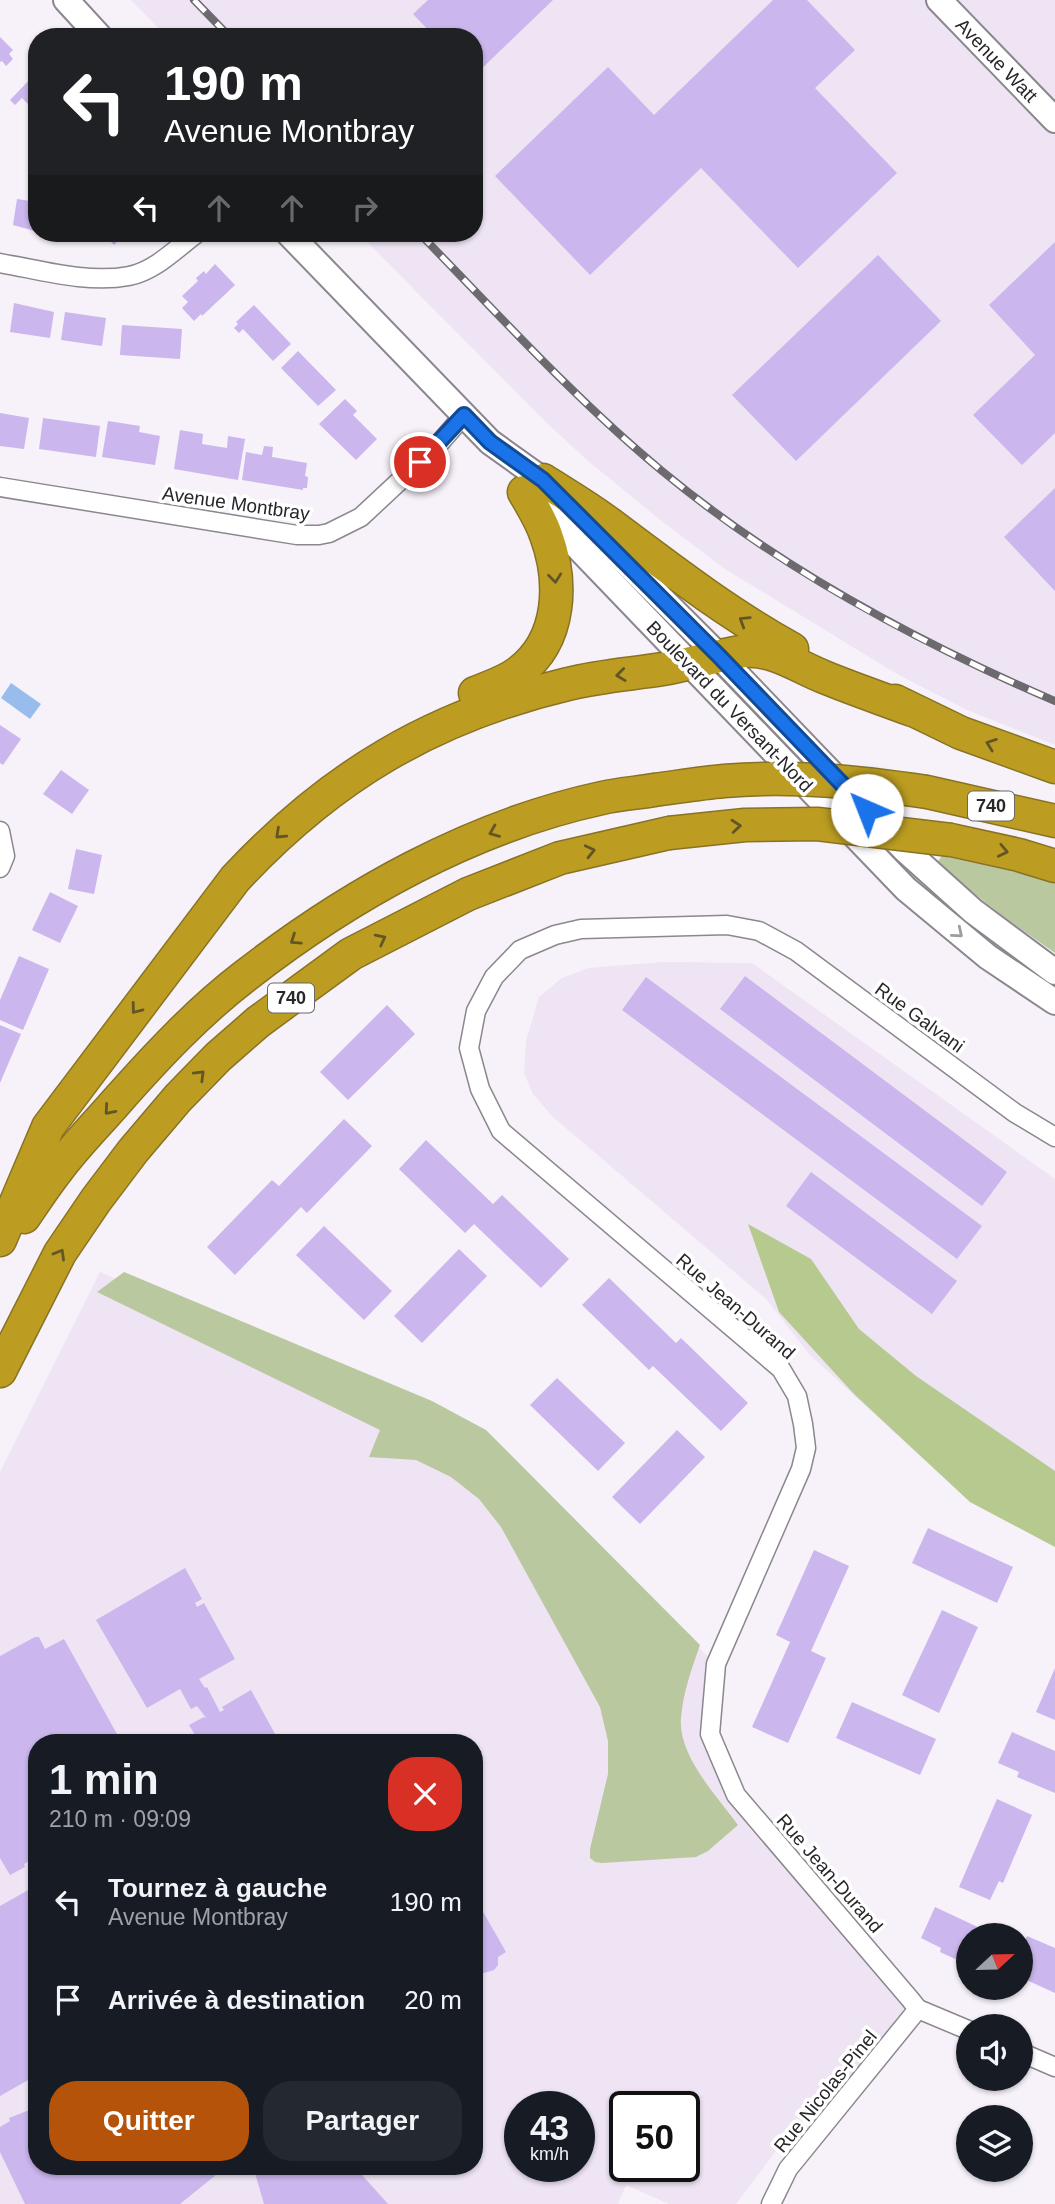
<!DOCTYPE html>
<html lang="fr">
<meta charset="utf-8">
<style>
body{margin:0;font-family:Arial,sans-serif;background:#242831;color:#f1f3f6;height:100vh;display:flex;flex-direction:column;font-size:26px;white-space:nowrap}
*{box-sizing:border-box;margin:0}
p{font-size:23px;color:#9ea1a6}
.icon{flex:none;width:38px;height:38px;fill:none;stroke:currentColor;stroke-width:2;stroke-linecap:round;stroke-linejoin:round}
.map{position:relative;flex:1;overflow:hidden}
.sheet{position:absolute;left:28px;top:1734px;width:455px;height:441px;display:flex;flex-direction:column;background:#171b24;border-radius:28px;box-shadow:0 2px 5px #0004}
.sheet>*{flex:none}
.top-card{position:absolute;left:28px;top:28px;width:455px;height:214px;border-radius:28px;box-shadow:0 2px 5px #0004;background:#202124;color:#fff;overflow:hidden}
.needle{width:46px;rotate:68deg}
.fabs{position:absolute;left:956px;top:1923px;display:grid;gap:14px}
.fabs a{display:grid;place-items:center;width:77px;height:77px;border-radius:50%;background:#171b24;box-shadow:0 2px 5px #0004;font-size:35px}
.speed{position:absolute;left:504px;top:2091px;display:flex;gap:14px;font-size:35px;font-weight:700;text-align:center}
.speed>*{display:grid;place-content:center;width:91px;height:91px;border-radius:50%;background:#171b24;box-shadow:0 2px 5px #0004;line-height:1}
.speed small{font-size:18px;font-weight:400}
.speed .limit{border:4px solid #111;border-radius:10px;background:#fff;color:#111}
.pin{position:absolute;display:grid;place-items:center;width:60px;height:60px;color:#fff;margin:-30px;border:4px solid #fff;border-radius:50%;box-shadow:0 2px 7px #0007}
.me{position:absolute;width:77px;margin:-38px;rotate:316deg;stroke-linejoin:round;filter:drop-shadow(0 0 5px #0008)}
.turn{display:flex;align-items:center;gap:24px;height:147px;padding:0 21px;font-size:32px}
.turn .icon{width:91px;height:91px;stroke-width:2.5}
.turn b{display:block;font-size:49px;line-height:60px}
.lanes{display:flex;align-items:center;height:66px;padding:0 21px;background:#0003;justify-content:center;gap:35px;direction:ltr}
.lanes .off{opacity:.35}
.round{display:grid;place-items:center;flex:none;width:74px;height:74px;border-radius:28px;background:#242831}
.headline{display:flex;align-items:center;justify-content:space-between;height:119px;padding:0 21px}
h1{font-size:42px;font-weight:800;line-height:52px}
.cta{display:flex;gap:14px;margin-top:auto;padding:14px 21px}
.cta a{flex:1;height:80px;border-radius:28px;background:#b45309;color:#fff;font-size:28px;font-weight:800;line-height:80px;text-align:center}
.cta a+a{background:#242831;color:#f1f3f6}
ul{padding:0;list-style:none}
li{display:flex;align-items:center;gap:21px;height:98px;padding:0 21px}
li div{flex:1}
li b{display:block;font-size:26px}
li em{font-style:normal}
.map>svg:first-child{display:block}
.built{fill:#eee4f3;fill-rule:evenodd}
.green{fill:#bac8a0}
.forest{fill:#b6c98f}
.water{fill:#98bded}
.building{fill:#cbb6ed}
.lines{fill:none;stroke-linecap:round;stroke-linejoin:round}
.street-casing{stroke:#8c878e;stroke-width:21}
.secondary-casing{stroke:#8c878e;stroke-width:28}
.highway-casing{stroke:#887324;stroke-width:35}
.street{stroke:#fff;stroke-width:18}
.secondary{stroke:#fff;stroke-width:24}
.highway{stroke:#bc9d21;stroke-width:32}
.rail-casing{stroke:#6d6a6f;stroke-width:8}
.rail{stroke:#fff;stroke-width:5;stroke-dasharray:16;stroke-linecap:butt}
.highway-bridge-casing{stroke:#887324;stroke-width:35;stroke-linecap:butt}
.highway-bridge{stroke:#bc9d21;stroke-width:32}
.oneway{stroke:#635626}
.oneway2{stroke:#9e9d9f}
.route-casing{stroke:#114b97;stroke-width:18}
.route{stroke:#1a73e8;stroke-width:12}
.labels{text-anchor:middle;stroke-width:7;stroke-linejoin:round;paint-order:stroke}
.shield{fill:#fff;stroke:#686769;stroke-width:2}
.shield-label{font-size:18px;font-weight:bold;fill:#282629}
.street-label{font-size:19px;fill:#282629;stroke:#fff}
</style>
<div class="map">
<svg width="1055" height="2204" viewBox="0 0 1055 2204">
<rect width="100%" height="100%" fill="#f7f2fa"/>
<g class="built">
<path d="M131,0h924v745l-88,-35 -70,-36 -172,-105 -66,-50 -72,-59 -39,-36 -190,-191h116v-196h-307z"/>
<path d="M664,962l88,1 303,216v368l-85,-45 -160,-147 -44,-56 -214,-183 -19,-22 -9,-21 2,-32 13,-44 23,-19 27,-10z"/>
<path d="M100,1272l376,168 240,224 -6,70 26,61 182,214 -142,142 -40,53h-67l-43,-19 -8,19h-618v-732zM37,1743h437v423h-437zM520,2107h59v59h-59zM625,2107h59v59h-59z"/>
</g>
<g class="green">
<path d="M942,856l80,17 33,10v70c-41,-28 -81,-57 -117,-92z"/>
<path d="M124,1272l308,129 54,29 214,215c-8,23 -17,47 -19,73 -3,38 36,78 57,107l-30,26 -12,6 -94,6 -7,-1 -5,-4v-9l18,-75v-33l-8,-34 -99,-180 -22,-28 -28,-22 -35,-17 -47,-3 11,-27 -283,-138z"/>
</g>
<path class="forest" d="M748,1224l63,35 48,70 57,47 139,95v76l-85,-45 -116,-108 -75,-82z"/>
<path class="water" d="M11,683l30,21 -11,15 -29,-21z"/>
<g class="building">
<path d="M428,0h125l-79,76v-39h-39l-22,-23z"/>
<path d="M773,0h34l48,50 -40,38 82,85 -99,95 -97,-100 -111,107 -95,-99 113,-109 46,48z"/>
<path d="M0,37l13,13 -4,4 4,5 -7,7 -4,-5 -2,1z"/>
<path d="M37,72v41l-15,-15 -7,7 -5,-5z"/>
<path d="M17,199l20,3v27l-2,2 -22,-6z"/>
<path d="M102,233h24l-12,12z"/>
<path d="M1055,242v191l-33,32 -49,-50 62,-60 -46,-50z"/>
<path d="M878,255l63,66 -145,140 -64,-66z"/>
<path d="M215,264l20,21 -33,31 -1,-2 -7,7 -12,-13 6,-6 -6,-6 16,-15 -2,-3 8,-7 2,3z"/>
<path d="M14,303l40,9 -4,26 -40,-6z"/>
<path d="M254,305l37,39 -18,17 -30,-32 -4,4 -5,-5 4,-4 -2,-2z"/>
<path d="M65,312l41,6 -4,28 -41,-6z"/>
<path d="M122,325l60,4 -2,30 -60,-4z"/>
<path d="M298,351l38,39 -18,16 -37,-38z"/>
<path d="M345,399l12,12 -4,4 24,24 -21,21 -37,-36z"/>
<path d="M0,413l29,5 -5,31 -24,-3z"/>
<path d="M43,418l57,8 -4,31 -57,-8z"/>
<path d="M108,421l32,5 -1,6 21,4 -5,29 -53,-8z"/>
<path d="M180,430l23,4 -1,10 25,4 1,-12 17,3 -7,41 -64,-11z"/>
<path d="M264,446l9,1 -1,10 35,6 -2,13 3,1 -1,11h-4v2l-61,-10 4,-28 16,3z"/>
<path d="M1055,488v103l-51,-54z"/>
<path d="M0,725l21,14 -18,26 -3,-2z"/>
<path d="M61,770l28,20 -17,24 -29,-20z"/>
<path d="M76,849l26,6 -8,39 -26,-5z"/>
<path d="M50,892l28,14 -18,37 -28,-13z"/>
<path d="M19,956l30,13 -26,61 -23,-10v-20z"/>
<path d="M745,976l262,196 -25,34 -262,-197z"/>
<path d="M646,977l336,249 -25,33 -335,-249z"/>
<path d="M387,1005l28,29 -67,66 -28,-28z"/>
<path d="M0,1025l21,9 -21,49z"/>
<path d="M344,1119l28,27 -65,67 -6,-6 -66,68 -28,-28 65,-67 7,6z"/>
<path d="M426,1140l67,64 9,-9 67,64 -28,29 -67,-64 -9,9 -66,-64z"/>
<path d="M811,1172l146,109 -25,33 -146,-108z"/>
<path d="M324,1226l68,65 -28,29 -68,-65z"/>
<path d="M459,1249l28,27 -65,67 -28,-27z"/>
<path d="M609,1278l67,65 5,-5 67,65 -27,28 -68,-65 -4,4 -67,-65z"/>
<path d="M557,1378l68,65 -27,28 -68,-66z"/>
<path d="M677,1430l28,27 -65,67 -28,-27z"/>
<path d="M928,1528l85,39 -16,36 -85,-40z"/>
<path d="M814,1550l35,16 -38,85 15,7 -38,85 -36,-16 38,-85 -14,-7z"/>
<path d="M185,1568l17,31 -7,4 2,4 7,-4 31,56 -36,20 6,9 2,-1 13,25 4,-2 -2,-3 29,-17 29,53h-80l-11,-18 15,-8 3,2 -10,-13 -6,3 -11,-20 -33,19 -51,-88z"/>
<path d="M942,1610l36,17 -39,86 -37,-18z"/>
<path d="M35,1637h4l6,12 19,-10 58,104h-85v114l-13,7 1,3 -15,8 -10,-17v-202z"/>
<path d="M1055,1668v52l-19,-8z"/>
<path d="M852,1702l84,37 -16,36 -84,-37z"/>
<path d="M1012,1732l43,19v42l-38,-16 2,-5 -21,-9z"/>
<path d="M997,1799l35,16 -29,68 -4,-2 -9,19 -31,-13z"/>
<path d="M37,1885v190l-37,21v-190z"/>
<path d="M474,1896l32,56 -8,5v8l-4,5 -20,6z"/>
<path d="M935,1907l62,29h-29v29l-28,-13 1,-4 -20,-10z"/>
<path d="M1027,1936l28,12v45l-35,-16v-31l2,1z"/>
<path d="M37,2107v59h190l-47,38h-155l-25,-52v-25l10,-6 -1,-3z"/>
<path d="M250,2166h104l34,38h-124l-9,-31z"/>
</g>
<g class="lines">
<defs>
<g id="street">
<path d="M0,263c41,7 87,21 129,13 26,-5 48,-28 68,-43"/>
<path d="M0,487l297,48h22l10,-2 32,-16 76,-71 27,-31"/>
<path d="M0,831l5,25 -5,12"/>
<path d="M968,2030l-50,-21 -8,-10 -174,-204 -26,-61 6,-70 85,-195 5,-21 -3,-24 -6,-28 -16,-27 -280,-238 -21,-42 -11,-41 7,-37 18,-34 26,-27 35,-15 26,-6 146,-4 32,6 37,20 219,162 40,24"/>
<path d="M1020,2052l35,15"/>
<path d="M771,2204l17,-35 130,-160"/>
</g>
<g id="secondary">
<path d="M66,0l34,37"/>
<path d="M939,0l116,120"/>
<path d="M288,233l202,209 53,38 176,176 185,193 69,62 82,61"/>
<path d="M539,507l367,382 82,68 67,45"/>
</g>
<g id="highway">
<path d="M543,480c22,14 46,28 67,44 60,45 117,89 182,125"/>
<path d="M475,693c15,-6 31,-11 44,-21 43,-32 44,-91 27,-137 -5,-15 -14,-29 -22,-43"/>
<path d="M895,701l66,32 94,34"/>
<path d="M927,792l128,29"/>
<path d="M951,840l68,15 36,11"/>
<path d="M24,1217c11,-16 22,-33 34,-48 18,-24 39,-45 59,-68 39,-44 81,-89 128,-125 104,-81 227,-150 357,-178 17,-4 35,-5 52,-8"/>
<path d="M0,1240l48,-113 187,-248c95,-102 197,-163 333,-195 31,-8 63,-10 95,-15 28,-5 55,-14 83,-18 27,-2 53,16 78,26 29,12 59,22 88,33"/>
<path d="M0,1371l60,-118 36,-53 37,-49 45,-53 40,-41 40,-35 93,-68 117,-60 92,-36 109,-25"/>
</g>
</defs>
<use href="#street" class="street-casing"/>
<use href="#secondary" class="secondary-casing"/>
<use href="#highway" class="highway-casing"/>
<use href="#street" class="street"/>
<use href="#secondary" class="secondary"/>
<use href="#highway" class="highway"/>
<defs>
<g id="rail">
<path d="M194,0l36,37"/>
<path d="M419,233c79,81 156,166 243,238 117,97 253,170 393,230"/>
</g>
</defs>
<use href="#rail" class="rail-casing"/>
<use href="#rail" class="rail"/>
<defs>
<g id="highway-bridge">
<path d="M654,790c23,-3 47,-7 70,-9 68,-6 135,1 203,11"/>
<path d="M669,833l76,-8 72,-1 134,16"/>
</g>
</defs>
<use href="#highway-bridge" class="highway-bridge-casing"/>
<use href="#highway-bridge" class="highway-bridge"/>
</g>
<defs><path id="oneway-chevron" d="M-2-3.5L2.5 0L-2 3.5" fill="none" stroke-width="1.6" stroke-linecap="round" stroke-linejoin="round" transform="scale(1.75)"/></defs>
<g class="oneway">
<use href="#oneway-chevron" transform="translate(555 578) rotate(84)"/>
<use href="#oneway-chevron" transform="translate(744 621) rotate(-148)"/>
<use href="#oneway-chevron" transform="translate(621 675) rotate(173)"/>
<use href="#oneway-chevron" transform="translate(991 744) rotate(-160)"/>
<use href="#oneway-chevron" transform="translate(736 826) rotate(-5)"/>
<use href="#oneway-chevron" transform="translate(494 832) rotate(158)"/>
<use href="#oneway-chevron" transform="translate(280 834) rotate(137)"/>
<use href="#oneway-chevron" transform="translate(590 851) rotate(-13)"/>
<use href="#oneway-chevron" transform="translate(1003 851) rotate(12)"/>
<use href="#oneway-chevron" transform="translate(381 939) rotate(-27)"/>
<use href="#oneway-chevron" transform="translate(295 940) rotate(146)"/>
<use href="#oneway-chevron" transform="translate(136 1009) rotate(127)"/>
<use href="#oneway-chevron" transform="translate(200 1075) rotate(-45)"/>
<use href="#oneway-chevron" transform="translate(109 1110) rotate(131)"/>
<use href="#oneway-chevron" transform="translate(60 1254) rotate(-60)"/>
</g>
<use class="oneway2" href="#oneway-chevron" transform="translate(958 933) rotate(40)"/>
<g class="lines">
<defs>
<path id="route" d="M420,462l44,-47 26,27 53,38 176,176 148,154"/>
</defs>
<use href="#route" class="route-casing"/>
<use href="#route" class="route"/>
</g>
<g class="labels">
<g class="shield">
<rect x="968" y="791.5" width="46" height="29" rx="5"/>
<rect x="268" y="983.5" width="46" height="29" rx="5"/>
</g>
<g class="shield-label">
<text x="991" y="812">740</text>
<text x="291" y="1004">740</text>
</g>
<g class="street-label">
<text transform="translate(997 60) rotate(46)" y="7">Avenue Watt</text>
<text transform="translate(236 503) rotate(8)" y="7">Avenue Montbray</text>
<text transform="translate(730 706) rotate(46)" y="7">Boulevard du Versant-Nord</text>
<text transform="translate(920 1017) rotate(36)" y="7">Rue Galvani</text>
<text transform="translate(736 1306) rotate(41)" y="7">Rue Jean-Durand</text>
<text transform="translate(830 1873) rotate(49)" y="7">Rue Jean-Durand</text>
<text transform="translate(825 2091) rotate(-51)" y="7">Rue Nicolas-Pinel</text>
</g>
</g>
</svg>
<div class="fabs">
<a><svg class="needle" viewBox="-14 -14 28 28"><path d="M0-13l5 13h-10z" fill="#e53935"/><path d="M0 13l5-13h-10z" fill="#9ea1a6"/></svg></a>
<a><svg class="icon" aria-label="sound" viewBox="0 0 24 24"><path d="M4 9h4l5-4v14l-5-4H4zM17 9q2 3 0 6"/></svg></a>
<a><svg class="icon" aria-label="layers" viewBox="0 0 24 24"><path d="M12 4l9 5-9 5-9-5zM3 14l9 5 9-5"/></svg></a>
</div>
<div class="speed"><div>43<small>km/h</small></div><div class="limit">50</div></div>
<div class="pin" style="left:420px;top:462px;background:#d93025"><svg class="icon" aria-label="arrive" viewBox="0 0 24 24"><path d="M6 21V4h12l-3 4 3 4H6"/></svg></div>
<svg class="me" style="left:867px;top:810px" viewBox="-20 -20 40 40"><circle r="19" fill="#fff"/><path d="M0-13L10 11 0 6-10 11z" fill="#1a73e8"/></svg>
<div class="top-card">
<div class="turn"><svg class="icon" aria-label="left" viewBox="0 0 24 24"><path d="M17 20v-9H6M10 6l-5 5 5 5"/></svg><div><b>190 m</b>Avenue Montbray</div></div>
<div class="lanes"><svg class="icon" aria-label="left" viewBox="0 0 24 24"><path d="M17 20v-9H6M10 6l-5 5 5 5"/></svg><svg class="icon off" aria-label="ahead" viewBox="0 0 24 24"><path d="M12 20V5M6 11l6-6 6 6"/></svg><svg class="icon off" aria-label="ahead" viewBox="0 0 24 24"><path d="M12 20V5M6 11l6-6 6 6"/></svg><svg class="icon off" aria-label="right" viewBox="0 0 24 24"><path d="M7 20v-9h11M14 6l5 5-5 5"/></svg></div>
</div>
<section class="sheet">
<div class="headline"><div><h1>1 min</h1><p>210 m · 09:09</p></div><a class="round" style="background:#d93025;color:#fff"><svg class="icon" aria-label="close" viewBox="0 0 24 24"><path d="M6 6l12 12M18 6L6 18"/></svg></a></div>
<ul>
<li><svg class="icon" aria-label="left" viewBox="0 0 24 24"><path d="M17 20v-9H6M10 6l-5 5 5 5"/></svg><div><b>Tournez à gauche</b><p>Avenue Montbray</p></div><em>190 m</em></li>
<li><svg class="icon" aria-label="arrive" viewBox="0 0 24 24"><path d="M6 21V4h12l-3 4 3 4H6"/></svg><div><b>Arrivée à destination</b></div><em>20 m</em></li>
</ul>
<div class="cta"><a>Quitter</a><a>Partager</a></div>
</section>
</div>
